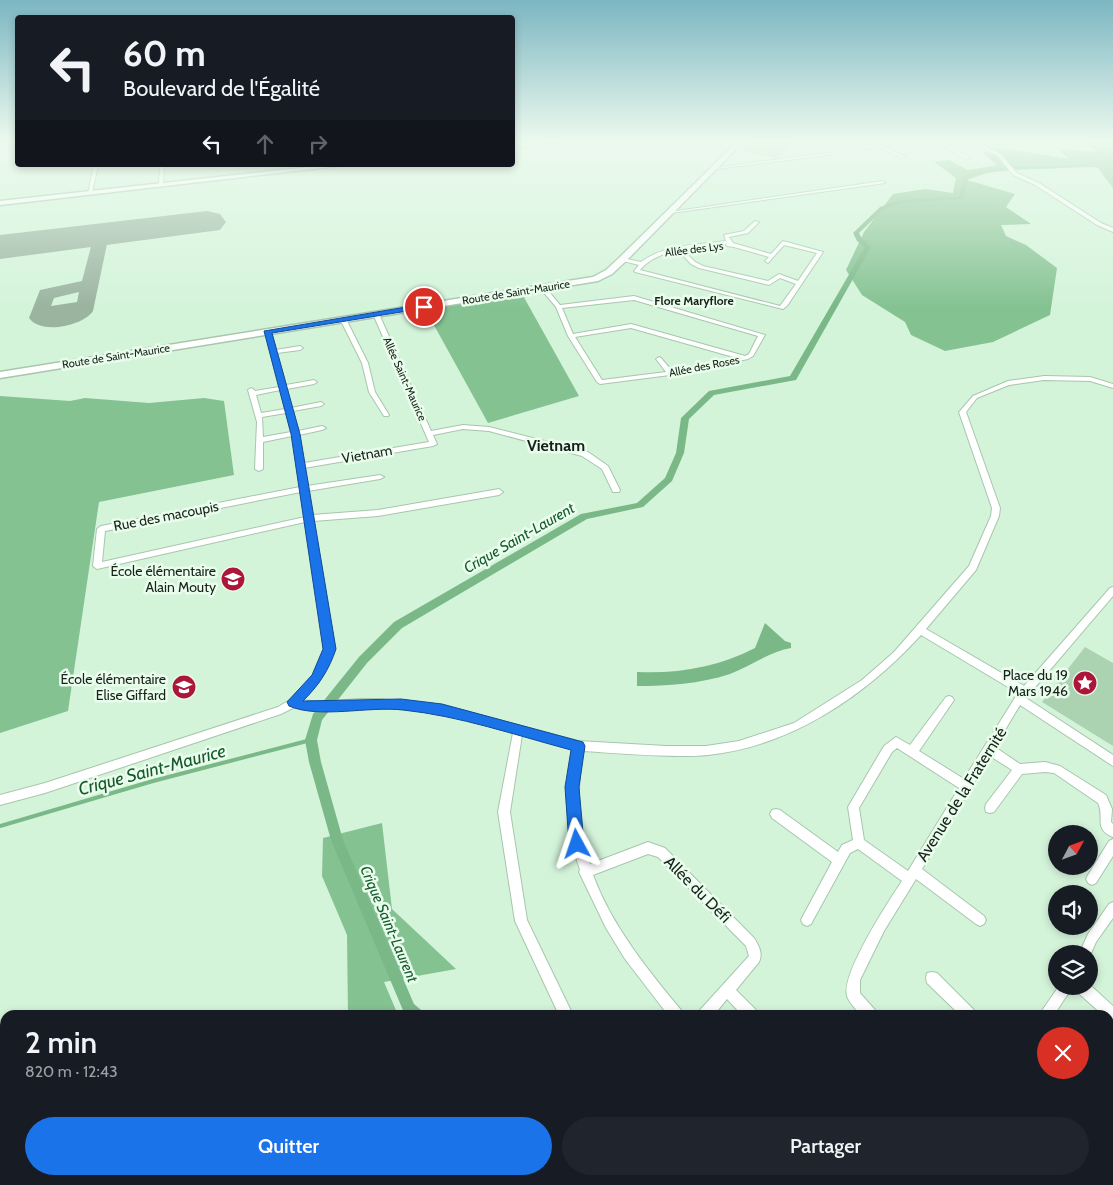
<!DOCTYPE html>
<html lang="fr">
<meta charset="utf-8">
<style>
body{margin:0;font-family:Cabin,sans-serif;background:#20242c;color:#f1f3f6;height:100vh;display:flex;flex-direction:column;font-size:19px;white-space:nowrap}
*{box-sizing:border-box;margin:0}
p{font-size:16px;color:#9ea1a6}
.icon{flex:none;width:28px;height:28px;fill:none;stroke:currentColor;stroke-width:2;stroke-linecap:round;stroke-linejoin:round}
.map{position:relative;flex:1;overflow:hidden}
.panel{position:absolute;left:0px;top:1010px;width:1114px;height:175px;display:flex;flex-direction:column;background:#171b24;border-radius:15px 15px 0 0;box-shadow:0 2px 8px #0003}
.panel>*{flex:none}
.guide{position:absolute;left:15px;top:15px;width:500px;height:152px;border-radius:5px;box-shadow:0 2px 8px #0003;background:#171b24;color:#f1f3f6;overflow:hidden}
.needle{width:32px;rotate:49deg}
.buttons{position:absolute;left:1048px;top:825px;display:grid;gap:10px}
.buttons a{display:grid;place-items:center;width:50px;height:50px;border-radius:50%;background:#171b24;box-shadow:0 2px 8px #0003;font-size:25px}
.pin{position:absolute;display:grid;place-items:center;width:42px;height:42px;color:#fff;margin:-21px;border:2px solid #fff;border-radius:50%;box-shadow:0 1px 5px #0007}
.me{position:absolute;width:55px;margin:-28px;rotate:355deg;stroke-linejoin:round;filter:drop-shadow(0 0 4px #0008)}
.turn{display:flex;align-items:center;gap:18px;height:105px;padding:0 25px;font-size:22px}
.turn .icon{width:65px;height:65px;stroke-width:2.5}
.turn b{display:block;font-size:35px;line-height:42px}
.lanes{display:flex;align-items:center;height:48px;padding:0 25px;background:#0003;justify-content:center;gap:25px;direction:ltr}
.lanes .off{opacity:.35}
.round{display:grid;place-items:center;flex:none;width:52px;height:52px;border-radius:26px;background:#20242c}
.head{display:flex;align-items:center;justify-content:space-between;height:85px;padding:0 25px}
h1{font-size:30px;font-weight:600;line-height:38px}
.primary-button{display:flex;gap:10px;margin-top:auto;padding:10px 25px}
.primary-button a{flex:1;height:58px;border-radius:30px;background:#1a73e8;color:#fff;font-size:20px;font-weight:600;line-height:58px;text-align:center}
.primary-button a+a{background:#20242c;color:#f1f3f6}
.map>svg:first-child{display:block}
.green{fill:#abd3b2}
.forest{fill:#85c292}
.water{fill:#7bb888}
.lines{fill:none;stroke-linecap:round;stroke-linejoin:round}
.stream{stroke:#7bb888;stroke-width:4}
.canal{fill:#7bb888;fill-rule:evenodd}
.taxiway{fill:#9ab4a0;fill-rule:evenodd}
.runway{fill:#9ab4a0;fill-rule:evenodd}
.street-casing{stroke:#a7c6ad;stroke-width:2}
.secondary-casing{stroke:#a7c6ad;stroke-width:3}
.street{fill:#fff;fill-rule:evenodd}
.secondary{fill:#fff;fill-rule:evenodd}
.route{fill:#1a73e8;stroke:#114b97}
.labels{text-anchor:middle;stroke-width:5;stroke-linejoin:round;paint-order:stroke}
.far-street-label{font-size:11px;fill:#162219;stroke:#eafded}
.far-neighbourhood-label{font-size:12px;font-weight:bold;fill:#162219;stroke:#eafded}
.street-label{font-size:14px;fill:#162219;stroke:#eafded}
.poi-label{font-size:14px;fill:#162219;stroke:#eafded;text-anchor:end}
.water-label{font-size:15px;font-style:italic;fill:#165a2d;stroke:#eafded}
.quarter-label{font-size:16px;font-weight:bold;fill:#162219;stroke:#eafded}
.near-street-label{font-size:16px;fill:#162219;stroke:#eafded}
.near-water-label{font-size:18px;font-style:italic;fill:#165a2d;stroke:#eafded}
</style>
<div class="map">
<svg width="1113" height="1185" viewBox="0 0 1113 1185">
<rect width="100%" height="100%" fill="#d4f4da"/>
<g class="green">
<path d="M752,141h40l-13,17 -36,-6z"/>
<path d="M1085,647l28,16v83l-71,-44z"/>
</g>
<g class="forest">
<path d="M1088,141h25v47l-15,-20 -5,-1 -98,3 -28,10 48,14 -9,13 25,17 -30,1 5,11 20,9 31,23 -7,47 -57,27 -48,9 -34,-16 -6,-13 -43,-27 -16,-25 18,-38 29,-38 32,-5 28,4 3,-15 -22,-16 15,-2 19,10 29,-5 -14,-12 13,-6 73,12 -11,-10 44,3z"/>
<path d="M521,292l58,104 -91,27 -64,-116z"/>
<path d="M0,396l70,5 15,-3 64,5 55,-5 20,3 10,74 -135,27 -31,209 -68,22z"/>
<path d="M382,823l10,86 64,60 -72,13 14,33h-50l-1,-80 -25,-59 1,-38z"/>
<path d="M312,1180h83l-1,5h-84z"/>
</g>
<path class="water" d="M765,623l20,18 6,2v5c-20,3 -42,19 -61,26 -31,10 -62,12 -93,12v-14c41,2 81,-5 118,-24z"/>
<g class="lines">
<path class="stream" d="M0,826l153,-45 158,-41"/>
<path class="canal" d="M1090,141h5l-2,3 20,14v2c-48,14 -97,4 -145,17l-5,22 -61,4 -18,6 -25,24 3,6 9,8 -75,133 -82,15 -25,24 -5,34 -12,28 -29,26 -56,12 -185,109 -35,35 -45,57 -5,20 4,22 22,78 71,164 7,6 2,5h-18l-74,-175 -22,-78 -4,-22 8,-26 46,-57 35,-35 187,-108 56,-11 28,-25 11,-25 5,-35 28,-27 81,-15 75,-129 -8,-6 -4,-8 27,-26 19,-7 60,-3 5,-22c9,-2 18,-5 27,-6 39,-5 78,1 116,-10l-19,-14z"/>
<g class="taxiway">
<path d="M207,217l8,5 -1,6c-11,3 -34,7 -42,-3l8,-5 19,2z"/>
<path d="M122,228l8,5 -2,3 -17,4 -4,4 -14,67c-10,15 -52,24 -64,7l11,-28 42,-9 11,-42 6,-5zM79,292l-2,10 -26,4 3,-8z"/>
</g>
<path class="runway" d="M207,211l13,3 6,8 -6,8 -220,29v-24z"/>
<defs>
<g id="street">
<path d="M846,141h5l13,6 11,-2 -7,-4h5l33,16 -4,1 -23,-11 -15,2z"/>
<path d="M935,141h5l30,17 -4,1z"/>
<path d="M970,141h5l25,13 17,19 22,10 62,40 12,5v4l-16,-7 -62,-40 -22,-10 -15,-19z"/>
<path d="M18,143v2l-18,2v-2z"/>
<path d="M834,152l1,2 -119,15 -2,-1z"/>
<path d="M94,165h4l-6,28 -2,1 -2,-1z"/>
<path d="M160,165h4l-1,20 -2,1 -2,-1z"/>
<path d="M883,181l2,2 -213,30 -2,-1z"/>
<path d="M755,221l4,1 -11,11 -19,4 4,6 38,11 12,-13 40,11 -36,54 -4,3 -148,-37 -1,-1 5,-6 -20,-5 3,-2 19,4c24,-18 57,-17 85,-21l-2,-6 20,-4zM726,244l1,2 7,1 35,10 -4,4 3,2 16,-18 33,8 -19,28 -19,-7 -11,7 -65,-15 -8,-4 -12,-12zM678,250l13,14 8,4 70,17 11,-7 16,6 -16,22 -140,-36c10,-12 23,-16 38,-20z"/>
<path d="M543,286l2,1 15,18 74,-9 131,39 -12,21 -5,3 -78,16 -70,9 -3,-2 -29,-46 -12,-29 -16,-19zM634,300l124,36 -9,18 -4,2 -114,-32 -58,10 -11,-26zM631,328l106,30 -65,13 -11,-13 -2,-1 -3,2 10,13 -64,8 -27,-43z"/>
<path d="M376,312l3,2 52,117 32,-6 26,2 99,25 20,14 12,24 -1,2h-6l-11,-23 -20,-13 -93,-25 -26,-2 -30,6 4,9 -4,2 -129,22 3,18 73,-11 4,2 -4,2 -72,12 4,24 66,-5 121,-21 4,3 -4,3 -121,21 -65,5 22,128 -16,33 -17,18 16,2 42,-3h20l62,6 136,36 88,5h40l33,-5 55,-18 68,-43 32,-28 75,-86 22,-50 1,-8 -33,-96 1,-1 13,-15 35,-15 36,-5 46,1 23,7v4l-23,-7 -46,-1 -35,5 -32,13 -11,14 34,96 -1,8 -23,54 -50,59 98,57 86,-98 3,-1v9l-87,102 87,57v11l-93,-61 -25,42 25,17 25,-2 15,4 46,29 6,14 -1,13 2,2v13c-20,-8 -8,-20 -15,-34l-44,-30 -9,-1 -23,2 -28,38 -4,1 -4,-1 -1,-4 1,-4 26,-34 -22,-14 -68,113 62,47 2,4 -2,4 -4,2 -4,-2 -60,-45 -32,52 -24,49v13l15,17 2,5h-16c-4,-5 -12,-12 -14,-19 -6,-22 41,-94 55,-115l-44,-32 -8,4 -39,71 -4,2 -4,-2 -2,-4 2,-4 29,-54 -60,-44 -2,-4 2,-4 4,-1 4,1 58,42 4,-7 11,-5 -5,-33 36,-61 12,-9 14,8 36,-48 3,-1 3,1 2,3 -2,3 -33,48 45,28 54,-86 -97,-58c-56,61 -129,111 -213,120 -9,1 -18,1 -27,1 -33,0 -66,-3 -98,-5 -6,39 -7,76 7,113l58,-22 17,6 89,90c5,8 9,15 5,24l-23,28 20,20 2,5h-16l-15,-16 -13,16h-16l2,-5 49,-54 -3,-10 -88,-89 -10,-3 -55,21c19,51 54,94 88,135l2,5h-15l-43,-56 -19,-31 -27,-56 1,-2c-9,-27 -15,-57 -13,-86 1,-11 4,-23 5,-35l-50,-14 -12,77 17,108 46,95h-14l-44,-94 -17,-109 15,-79 -71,-20 -41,-4 -41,-2 -42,4 -23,-4 -14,7 -236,79 -45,12v-10l45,-12 233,-76 13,-8 22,-23 12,-27 -20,-127 -208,47 -4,-3 4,-37 4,-3 199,-39 -8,-51 -29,6v27l-4,2 -4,-2 2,-47 -9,-32 3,-2 2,1 2,2 24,-4 -14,-56 1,-1 5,1 5,19 24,-4 3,2 -3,2 -23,3 9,32 28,-5 3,2 -3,2 -27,5 4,19 30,-6 3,2 -3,2 -28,5 5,20 24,-5 4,2 -4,2 -23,5 5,28 125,-21 -56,-128zM280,390l5,19 -24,4 -5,-18zM286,413l5,19 -28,5 -1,-20zM301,492l4,25 -203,45 3,-31zM897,748l62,40 -51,83 -44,-31 -5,-32 33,-56z"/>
<path d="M341,318l5,1 22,44 7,29 14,23 -1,1h-4l-15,-24 -7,-29 -22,-44z"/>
<path d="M1113,839v17l-17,27 -4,2 -4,-2 -2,-4 2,-4 21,-34z"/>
<path d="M1113,902v16l-17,24 -7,16v-4h-10l9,-20 21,-30z"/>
<path d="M932,972l5,1 37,37 2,5h-16l-33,-32 -1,-5 1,-5z"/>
<path d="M1089,984l24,22v16l-4,-2v-5h-6l-27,-24 -1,-5h14z"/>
<path d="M1059,986h14l-19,29h-15z"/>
<path d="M1113,1075v18l-4,2v-18z"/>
<path d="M1109,1125l4,1v17l-4,-2z"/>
<path d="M667,1180h17l2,5h-17z"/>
<path d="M754,1180h16l-2,5h-16z"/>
<path d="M1013,1180h18l2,5h-18z"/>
</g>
<g id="secondary">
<path d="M542,141h20l-50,7v-4z"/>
<path d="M738,141h6l-119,121 -13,12 -14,7 -598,97v-6l593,-95 13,-7 13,-12z"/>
<path d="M327,165h20l-347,40v-4z"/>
</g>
</defs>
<use href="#street" class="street-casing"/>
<use href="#secondary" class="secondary-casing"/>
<use href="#street" class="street"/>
<use href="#secondary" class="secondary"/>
</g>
<linearGradient id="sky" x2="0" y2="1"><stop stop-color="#7cb6c2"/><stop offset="0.46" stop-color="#ecfaee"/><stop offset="1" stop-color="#ecfaee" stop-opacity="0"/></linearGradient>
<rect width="1113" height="307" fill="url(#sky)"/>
<path class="route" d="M424,304l2,1v3l-154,25 28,101 36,215c-7,21 -17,36 -33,52l98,-2 41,5 141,38 2,4 -6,41 5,57 -2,5 -5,2 -5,-2 -3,-5 -4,-57 6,-37c-56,-15 -111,-34 -168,-40 -35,-4 -84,9 -114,-4l-2,-4 25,-27 11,-26 -32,-215 -27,-103z"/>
<defs>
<symbol id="school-disc" viewBox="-11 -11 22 22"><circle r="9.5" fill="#ac1739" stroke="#eafded"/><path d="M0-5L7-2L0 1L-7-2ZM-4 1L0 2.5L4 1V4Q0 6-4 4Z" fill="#fff"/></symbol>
<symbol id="sight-disc" viewBox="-11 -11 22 22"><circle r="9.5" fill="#ac1739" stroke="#eafded"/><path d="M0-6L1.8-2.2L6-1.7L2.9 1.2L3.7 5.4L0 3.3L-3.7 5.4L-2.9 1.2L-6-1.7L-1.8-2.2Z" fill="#fff"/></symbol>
</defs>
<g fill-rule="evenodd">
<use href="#school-disc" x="219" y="565" width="28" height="28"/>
<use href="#sight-disc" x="1071" y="669" width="28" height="28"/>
<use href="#school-disc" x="170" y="673" width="28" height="28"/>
</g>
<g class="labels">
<g class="far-street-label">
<text transform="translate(694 249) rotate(-7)" y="4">Allée des Lys</text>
<text transform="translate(516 292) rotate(-9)" y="4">Route de Saint-Maurice</text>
<text transform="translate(116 356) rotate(-9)" y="4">Route de Saint-Maurice</text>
<text transform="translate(704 366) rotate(-11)" y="4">Allée des Roses</text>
<text transform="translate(405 379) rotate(66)" y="4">Allée Saint-Maurice</text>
</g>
<g class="far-neighbourhood-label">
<text x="694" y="305">Flore Maryflore</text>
</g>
<g class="street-label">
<text transform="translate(367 454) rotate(-10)" y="5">Vietnam</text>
<text transform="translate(166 516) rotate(-11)" y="5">Rue des macoupis</text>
</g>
<g class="poi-label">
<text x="216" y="576">École élémentaire<tspan x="216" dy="16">Alain Mouty</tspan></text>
<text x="1068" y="680">Place du 19<tspan x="1068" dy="16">Mars 1946</tspan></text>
<text x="166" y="684">École élémentaire<tspan x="166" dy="16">Elise Giffard</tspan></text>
</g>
<g class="water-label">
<text transform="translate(519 538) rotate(-30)" y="5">Crique Saint-Laurent</text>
<text transform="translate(389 924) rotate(67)" y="5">Crique Saint-Laurent</text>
</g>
<g class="quarter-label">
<text x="556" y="451">Vietnam</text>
</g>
<g class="near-street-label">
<text transform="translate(961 794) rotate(-58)" y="6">Avenue de la Fraternité</text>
<text transform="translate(698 889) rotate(45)" y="6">Allée du Défi</text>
</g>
<g class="near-water-label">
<text transform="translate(152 770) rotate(-15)" y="6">Crique Saint-Maurice</text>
</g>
</g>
</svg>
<div class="buttons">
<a><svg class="needle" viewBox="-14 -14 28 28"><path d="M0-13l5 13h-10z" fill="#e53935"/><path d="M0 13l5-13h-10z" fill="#9ea1a6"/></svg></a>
<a><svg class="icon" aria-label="sound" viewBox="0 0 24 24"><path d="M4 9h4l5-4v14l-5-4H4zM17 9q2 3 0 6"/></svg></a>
<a><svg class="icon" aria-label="layers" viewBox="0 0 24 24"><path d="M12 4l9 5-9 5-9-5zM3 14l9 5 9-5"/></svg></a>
</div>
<div class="pin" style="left:424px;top:307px;background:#d93025"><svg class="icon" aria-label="arrive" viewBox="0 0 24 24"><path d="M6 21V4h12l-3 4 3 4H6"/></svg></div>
<svg class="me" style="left:577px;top:844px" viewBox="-20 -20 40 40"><path d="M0-17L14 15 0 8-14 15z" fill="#1a73e8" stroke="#fff" stroke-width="4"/></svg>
<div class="guide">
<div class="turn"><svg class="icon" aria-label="left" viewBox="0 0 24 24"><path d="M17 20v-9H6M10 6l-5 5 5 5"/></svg><div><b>60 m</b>Boulevard de l'Égalité</div></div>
<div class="lanes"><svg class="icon" aria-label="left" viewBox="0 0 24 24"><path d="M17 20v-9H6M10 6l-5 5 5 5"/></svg><svg class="icon off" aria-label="ahead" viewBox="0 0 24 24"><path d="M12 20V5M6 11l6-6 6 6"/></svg><svg class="icon off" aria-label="right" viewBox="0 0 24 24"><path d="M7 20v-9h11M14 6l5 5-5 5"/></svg></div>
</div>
<section class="panel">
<div class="head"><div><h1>2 min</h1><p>820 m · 12:43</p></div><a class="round" style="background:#d93025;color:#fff"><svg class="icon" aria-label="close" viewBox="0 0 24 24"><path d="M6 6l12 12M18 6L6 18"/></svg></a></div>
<div class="primary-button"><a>Quitter</a><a>Partager</a></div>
</section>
</div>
